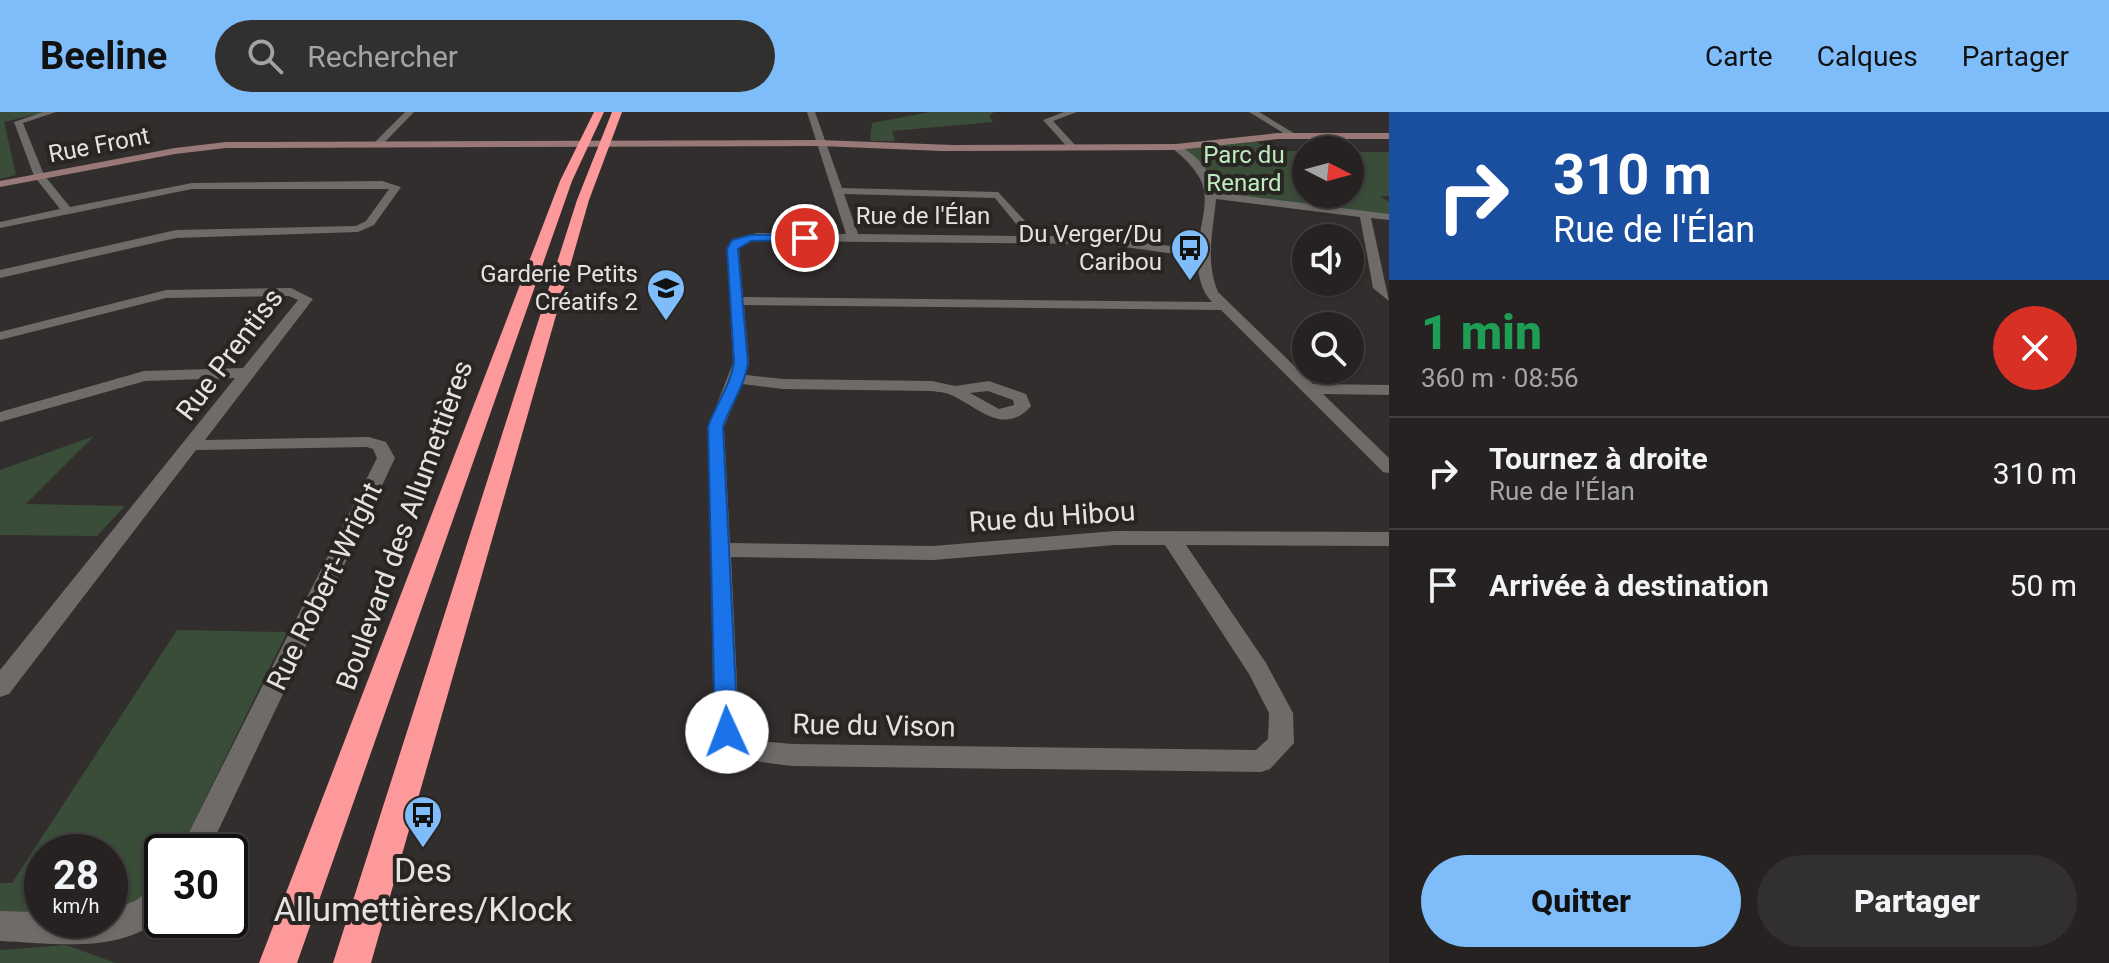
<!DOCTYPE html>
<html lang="fr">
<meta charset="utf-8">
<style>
body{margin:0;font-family:Roboto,sans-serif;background:#322f2f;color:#f1f3f6;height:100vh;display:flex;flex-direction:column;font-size:30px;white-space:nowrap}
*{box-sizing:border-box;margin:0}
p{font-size:26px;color:#a4a4a5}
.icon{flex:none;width:44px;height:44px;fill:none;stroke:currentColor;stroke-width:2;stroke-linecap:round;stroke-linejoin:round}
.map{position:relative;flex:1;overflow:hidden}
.sheet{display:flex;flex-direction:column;background:#262222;width:720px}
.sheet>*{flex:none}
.top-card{background:#1a4fa0;color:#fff;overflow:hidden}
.needle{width:52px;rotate:96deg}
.controls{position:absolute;left:1292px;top:24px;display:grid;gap:16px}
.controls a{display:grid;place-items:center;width:72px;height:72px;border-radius:50%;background:#262222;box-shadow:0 2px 6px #0004,0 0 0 2px #423f40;font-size:40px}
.speed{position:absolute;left:24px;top:722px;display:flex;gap:16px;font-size:40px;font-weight:700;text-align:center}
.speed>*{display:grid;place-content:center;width:104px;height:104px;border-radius:50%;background:#262222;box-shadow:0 2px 6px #0004,0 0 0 2px #423f40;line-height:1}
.speed small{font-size:20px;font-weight:400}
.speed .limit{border:4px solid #111;border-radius:12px;background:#fff;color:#111}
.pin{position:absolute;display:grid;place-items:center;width:68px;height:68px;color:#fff;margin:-34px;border:4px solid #fff;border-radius:50%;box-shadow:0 2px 8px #0007}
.me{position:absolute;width:88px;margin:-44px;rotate:358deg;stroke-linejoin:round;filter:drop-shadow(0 0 6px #0008)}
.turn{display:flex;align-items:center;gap:28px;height:168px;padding:0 32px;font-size:36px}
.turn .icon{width:104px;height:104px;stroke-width:2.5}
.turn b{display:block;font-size:56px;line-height:68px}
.round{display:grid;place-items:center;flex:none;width:84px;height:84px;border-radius:42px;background:#322f2f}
.headline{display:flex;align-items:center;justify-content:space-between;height:136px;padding:0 32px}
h1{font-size:48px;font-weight:800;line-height:60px;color:#1e9e55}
.cta{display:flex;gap:16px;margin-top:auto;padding:16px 32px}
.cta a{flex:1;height:92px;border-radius:48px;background:#7ebdf9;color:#111;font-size:32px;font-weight:800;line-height:92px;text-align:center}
.cta a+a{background:#322f2f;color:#f1f3f6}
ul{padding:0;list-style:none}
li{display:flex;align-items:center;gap:24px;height:112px;padding:0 32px;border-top:2px solid #423f40}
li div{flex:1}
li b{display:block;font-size:30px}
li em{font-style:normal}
header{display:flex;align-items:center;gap:48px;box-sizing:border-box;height:112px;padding:0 40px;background:#7ebdf9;color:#111}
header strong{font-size:38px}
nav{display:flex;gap:44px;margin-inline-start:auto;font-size:28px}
.search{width:560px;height:72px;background:#322f2f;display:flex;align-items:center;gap:20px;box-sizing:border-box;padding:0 28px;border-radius:44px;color:#a4a4a5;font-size:30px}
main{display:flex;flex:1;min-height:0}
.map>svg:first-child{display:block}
.green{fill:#3a4d39}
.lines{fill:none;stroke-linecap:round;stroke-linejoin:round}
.street{fill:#6e6b69;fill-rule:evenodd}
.secondary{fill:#997978;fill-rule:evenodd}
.highway{fill:#fd999a;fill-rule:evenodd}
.route{fill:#1a73e8;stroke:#114b97;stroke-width:2}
.labels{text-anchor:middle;stroke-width:8;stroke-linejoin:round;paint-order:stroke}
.far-street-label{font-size:24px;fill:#e5e3e2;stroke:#282523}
.far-park-label{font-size:24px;fill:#bfecbe;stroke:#282523}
.far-poi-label{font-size:24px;fill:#e5e3e2;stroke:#282523;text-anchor:end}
.street-label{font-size:28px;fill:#e5e3e2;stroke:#282523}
.near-poi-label{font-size:34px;fill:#e5e3e2;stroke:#282523}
</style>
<header>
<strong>Beeline</strong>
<div class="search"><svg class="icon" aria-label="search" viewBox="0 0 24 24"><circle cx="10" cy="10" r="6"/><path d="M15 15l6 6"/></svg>Rechercher</div>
<nav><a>Carte</a><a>Calques</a><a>Partager</a></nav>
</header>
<main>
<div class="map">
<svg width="1389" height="851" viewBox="0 0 1389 851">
<rect width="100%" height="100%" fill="#322e2d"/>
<g class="green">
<path d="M0,0h46l-42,10 12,53 -16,4z"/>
<path d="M930,0h64l-5,4 4,6 -101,9 3,10h-25l2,-18z"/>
<path d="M1250,26l22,13h34v43h44v-42h39v44h-9l9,6v15l-176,-22 -37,-48z"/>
<path d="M94,324l-68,68 99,2 -28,30 -97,-1v-65z"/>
<path d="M177,518l110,2 -108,220h-17c0,7 2,19 0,26 -5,17 -37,29 -52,36v-62h-68v60l-42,-1v-28h12z"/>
<path d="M66,833l50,18h-116v-13z"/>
</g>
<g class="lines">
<g class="street">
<path d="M43,0h13l-33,11 21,52 26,32 122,-24 190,-2 19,6 -27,38 -16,7 -182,6 -176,40v-8l176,-40 180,-4 10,-5 23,-32h-197l-192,39v-6l60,-13 -26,-33 -20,-54z"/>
<path d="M405,0h9l-34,35h-6v-4z"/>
<path d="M807,0h8l27,76 156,4 41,44h64l94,14c8,-50 20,-66 -24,-101l3,-5c20,10 35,26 39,48l174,22v6l-18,-2 18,83 -16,-13 -13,-71 -144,-18c-3,33 -11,61 2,93l95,92 76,1v10l-66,-1 66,64v15l-6,-1 -162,-162 -477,-5 5,58 -3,12 37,4 149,2 23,5 34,-5 37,13 5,12c-27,31 -53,1 -80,-11 -6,-3 -13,-3 -19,-4l-149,-2 -41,-5 -18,43 6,116 203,3 182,-15 274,1v14l-203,-1 80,118 27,50 1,30 -24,26 -9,3 -468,-6c-28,-3 -64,-5 -79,-34l-6,-305 25,-64 -6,-114 5,-10 25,-6 89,1zM844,82l151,4 31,38 -168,-2zM757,129l346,3 94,13c1,16 3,33 15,45l-469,-5 -4,-48 2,-5zM988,279l25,9 1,5 -15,4 -29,-16zM1115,433h50l84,129 20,39 -1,26 -12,11 -463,-6 -33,-3 -21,-14 -8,-170 202,3z"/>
<path d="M1064,0h13l-24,9 23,25v4h-6l-27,-30z"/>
<path d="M1249,0h10l38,23 -7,2z"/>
<path d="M291,176l22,11 -108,141 164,-3 17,5 9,16 -187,394h-29l198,-394 -4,-9 -6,-2 -171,3 -187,244 -9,3v-27l235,-292 -90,3 -145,41v-10l144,-41 99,-3 55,-68 -9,-4 -123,2 -166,42v-8l166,-42z"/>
<path d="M162,770v35c-42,38 -110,26 -162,24v-30l42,1v8h68v-10l25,-9z"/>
</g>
<path class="secondary" d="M1278,21h111v6h-111l-102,11 -234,1 -122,-5 -594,2 -51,6 -175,33v-6l175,-33 51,-6 594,-2 133,5 223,-1z"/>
<g class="highway">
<path d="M594,0h10l-32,69 -275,782h-38l301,-782z"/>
<path d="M612,0h10l-33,88 -218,763h-38l244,-763z"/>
</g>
</g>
<path class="route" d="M805,122l4,6 -58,1 -13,8 10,114c-3,23 -18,42 -25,64l15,305 -3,7 -8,2 -8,-2 -4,-7 -7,-305c7,-22 22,-40 26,-64l-7,-114 5,-9 18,-5z"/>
<defs>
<symbol id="bus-pin" viewBox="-11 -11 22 30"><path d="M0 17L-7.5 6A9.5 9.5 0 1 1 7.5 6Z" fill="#7ebdf9" stroke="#282523"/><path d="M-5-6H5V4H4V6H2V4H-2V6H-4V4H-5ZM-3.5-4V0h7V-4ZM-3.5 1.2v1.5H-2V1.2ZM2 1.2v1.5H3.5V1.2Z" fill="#111"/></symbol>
<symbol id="school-pin" viewBox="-11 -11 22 30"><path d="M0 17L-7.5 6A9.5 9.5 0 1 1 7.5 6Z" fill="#7ebdf9" stroke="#282523"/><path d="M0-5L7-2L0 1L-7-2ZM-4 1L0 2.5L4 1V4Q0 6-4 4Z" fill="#111"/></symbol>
</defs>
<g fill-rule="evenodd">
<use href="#bus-pin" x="1168" y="114" width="44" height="60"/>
<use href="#school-pin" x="644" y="154" width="44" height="60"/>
<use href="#bus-pin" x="401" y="681" width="44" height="60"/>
</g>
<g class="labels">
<g class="far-street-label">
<text transform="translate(99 33) rotate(-11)" y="8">Rue Front</text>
<text x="923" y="112">Rue de l'Élan</text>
</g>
<g class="far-park-label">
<text x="1244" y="51">Parc du<tspan x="1244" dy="28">Renard</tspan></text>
</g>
<g class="far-poi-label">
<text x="1162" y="130">Du Verger/Du<tspan x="1162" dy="28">Caribou</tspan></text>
<text x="638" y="170">Garderie Petits<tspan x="638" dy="28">Créatifs 2</tspan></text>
</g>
<g class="street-label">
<text transform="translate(229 242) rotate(-53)" y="10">Rue Prentiss</text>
<text transform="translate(1052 404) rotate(-4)" y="10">Rue du Hibou</text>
<text transform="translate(404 413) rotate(-70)" y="10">Boulevard des Allumettières</text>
<text transform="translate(324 474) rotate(-64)" y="10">Rue Robert-Wright</text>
<text transform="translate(874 613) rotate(1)" y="10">Rue du Vison</text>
</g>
<g class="near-poi-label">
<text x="423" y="770">Des<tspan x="423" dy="39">Allumettières/Klock</tspan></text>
</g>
</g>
</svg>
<div class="controls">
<a><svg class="needle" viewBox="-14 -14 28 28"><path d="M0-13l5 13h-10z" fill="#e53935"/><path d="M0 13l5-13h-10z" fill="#a4a4a5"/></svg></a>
<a><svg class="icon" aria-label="sound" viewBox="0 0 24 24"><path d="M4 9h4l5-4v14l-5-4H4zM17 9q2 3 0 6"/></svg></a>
<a><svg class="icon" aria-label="search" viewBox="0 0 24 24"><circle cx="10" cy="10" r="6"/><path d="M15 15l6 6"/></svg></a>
</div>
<div class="speed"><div>28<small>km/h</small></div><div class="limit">30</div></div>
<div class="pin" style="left:805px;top:126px;background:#d93025"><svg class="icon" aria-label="arrive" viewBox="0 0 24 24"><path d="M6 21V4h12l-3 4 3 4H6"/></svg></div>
<svg class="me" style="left:727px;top:620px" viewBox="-20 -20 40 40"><circle r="19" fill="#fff"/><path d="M0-13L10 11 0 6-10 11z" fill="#1a73e8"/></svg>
</div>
<section class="sheet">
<div class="top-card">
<div class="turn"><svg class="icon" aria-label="right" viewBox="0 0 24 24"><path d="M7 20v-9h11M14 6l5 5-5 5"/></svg><div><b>310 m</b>Rue de l'Élan</div></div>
</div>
<div class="headline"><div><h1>1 min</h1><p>360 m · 08:56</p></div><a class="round" style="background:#d93025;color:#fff"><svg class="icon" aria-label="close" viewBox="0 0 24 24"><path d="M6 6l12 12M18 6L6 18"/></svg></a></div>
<ul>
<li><svg class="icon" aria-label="right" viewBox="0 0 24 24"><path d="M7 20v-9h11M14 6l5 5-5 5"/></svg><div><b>Tournez à droite</b><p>Rue de l'Élan</p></div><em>310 m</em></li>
<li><svg class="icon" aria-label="arrive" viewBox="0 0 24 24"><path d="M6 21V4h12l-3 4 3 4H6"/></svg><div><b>Arrivée à destination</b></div><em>50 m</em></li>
</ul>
<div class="cta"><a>Quitter</a><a>Partager</a></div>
</section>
</main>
